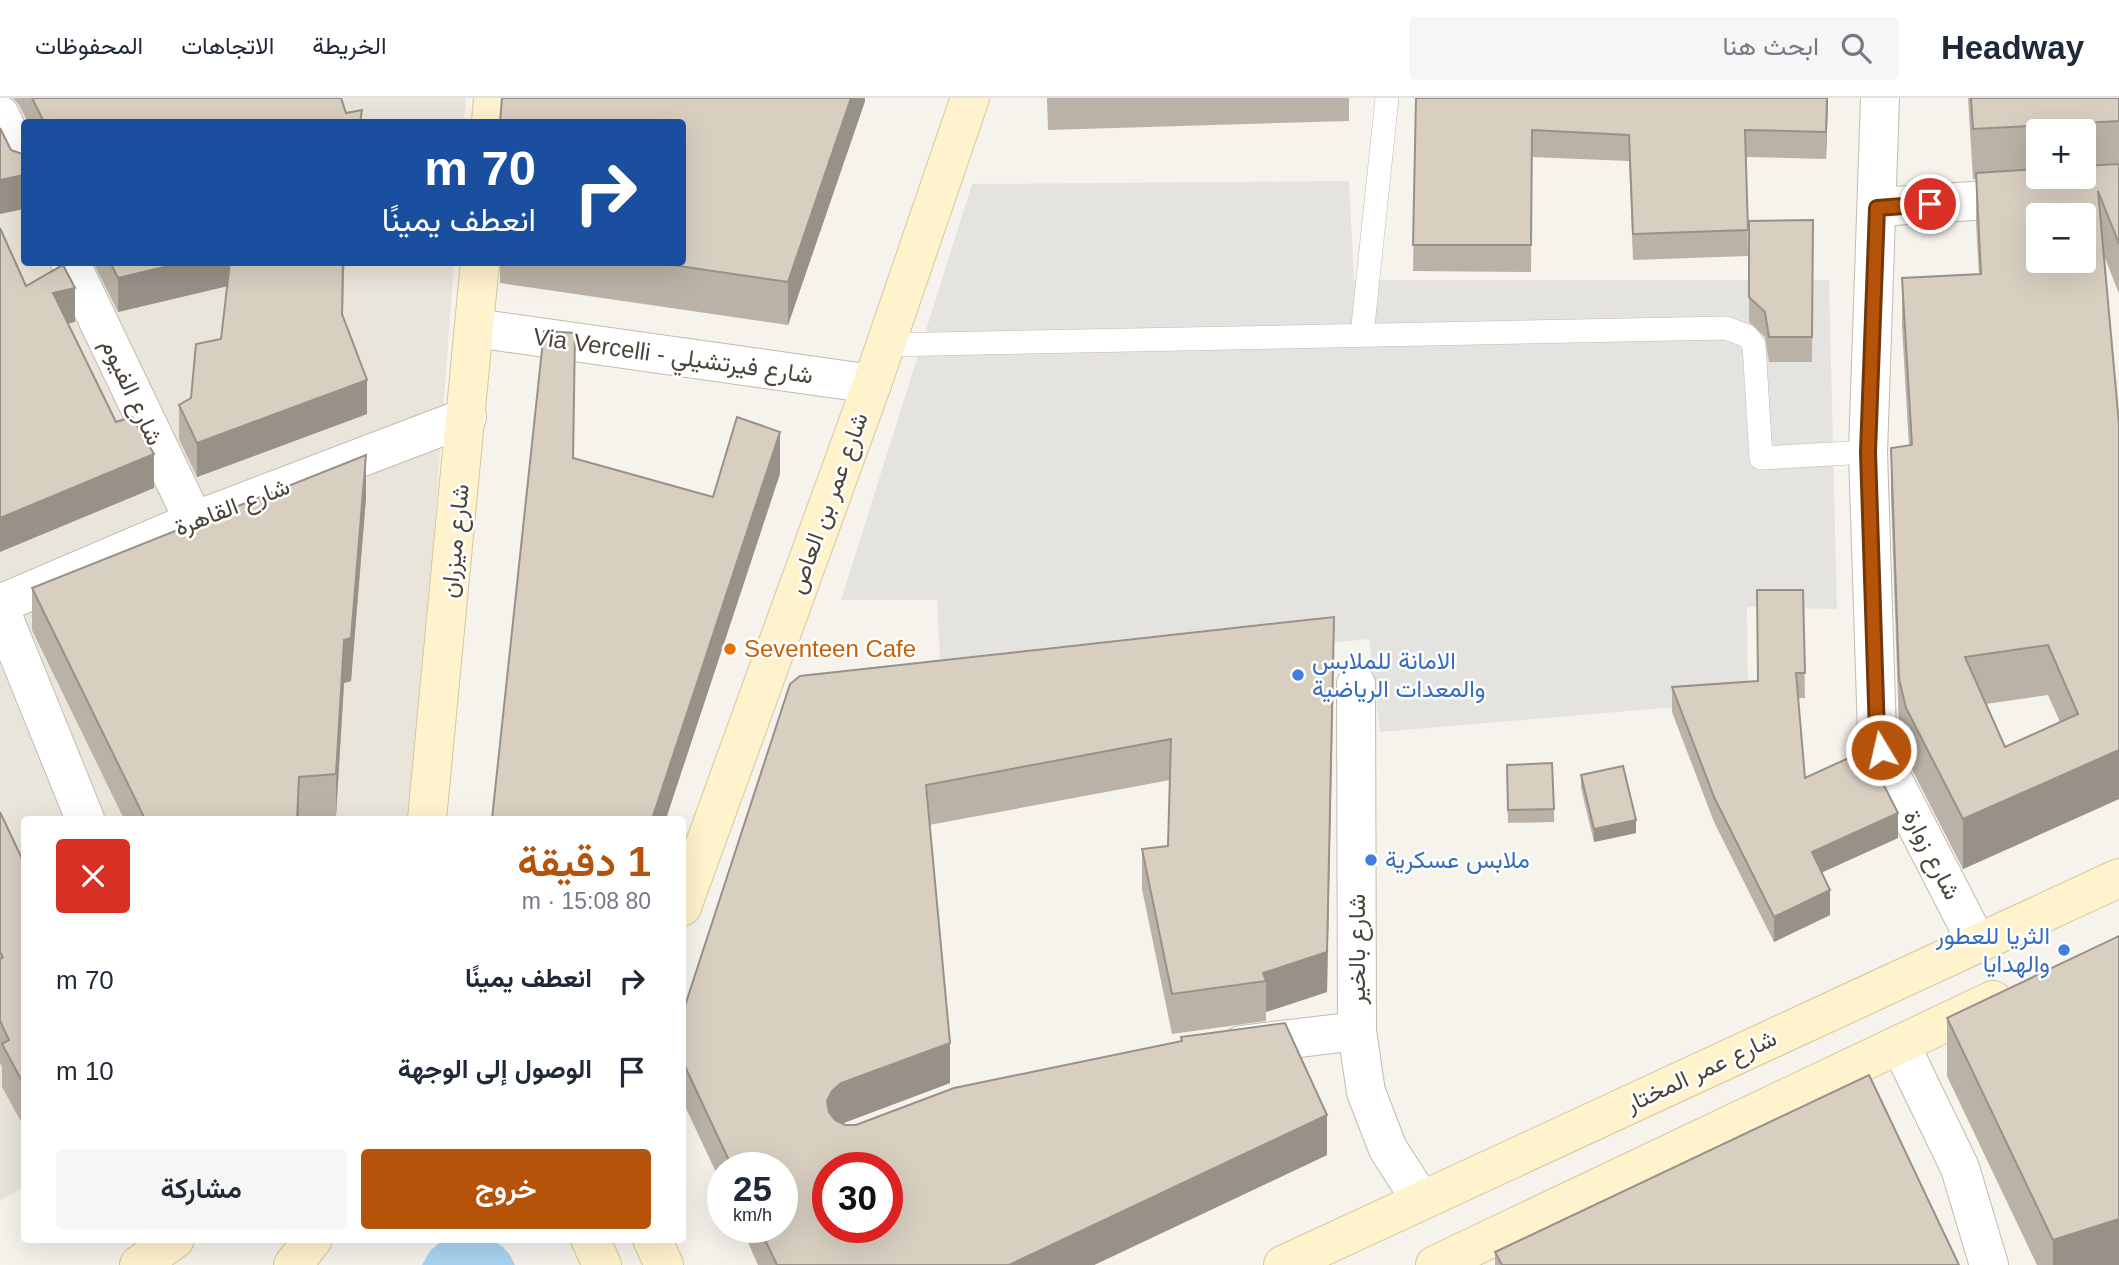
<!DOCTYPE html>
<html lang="ar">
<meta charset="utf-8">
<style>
body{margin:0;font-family:Arial,Vazirmatn,sans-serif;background:#f6f6f7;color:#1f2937;direction:rtl;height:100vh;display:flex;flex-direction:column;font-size:26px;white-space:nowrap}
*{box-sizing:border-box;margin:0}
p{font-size:23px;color:#747a83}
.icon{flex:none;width:38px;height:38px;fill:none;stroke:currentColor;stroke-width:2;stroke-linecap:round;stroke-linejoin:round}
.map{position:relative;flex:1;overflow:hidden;direction:ltr}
.side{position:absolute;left:21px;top:718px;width:665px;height:427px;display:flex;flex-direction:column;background:#fff;border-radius:7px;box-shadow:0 7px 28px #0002;direction:rtl}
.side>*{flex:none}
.guide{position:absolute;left:21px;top:21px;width:665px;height:147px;border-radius:7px;box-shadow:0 7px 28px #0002;direction:rtl;background:#1a4fa0;color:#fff;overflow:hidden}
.tools{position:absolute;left:2026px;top:21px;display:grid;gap:14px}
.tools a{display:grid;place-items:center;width:70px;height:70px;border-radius:7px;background:#fff;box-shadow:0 7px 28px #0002;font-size:35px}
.speed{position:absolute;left:707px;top:1054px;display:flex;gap:14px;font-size:35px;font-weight:700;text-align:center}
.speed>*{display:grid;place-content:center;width:91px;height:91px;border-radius:50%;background:#fff;box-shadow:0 7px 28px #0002;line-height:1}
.speed small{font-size:18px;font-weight:400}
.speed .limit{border:10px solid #d22;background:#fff;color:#111}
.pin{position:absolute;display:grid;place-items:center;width:60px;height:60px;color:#fff;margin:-30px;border:4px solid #fff;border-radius:50%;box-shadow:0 2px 7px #0007}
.me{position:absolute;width:77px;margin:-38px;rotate:351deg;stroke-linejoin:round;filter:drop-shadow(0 0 5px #0008)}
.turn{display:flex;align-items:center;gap:24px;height:147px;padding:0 35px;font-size:32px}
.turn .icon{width:91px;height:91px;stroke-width:2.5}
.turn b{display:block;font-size:49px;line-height:60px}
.round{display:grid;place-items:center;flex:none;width:74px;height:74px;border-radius:7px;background:#f6f6f7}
.overview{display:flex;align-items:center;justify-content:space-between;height:119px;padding:0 35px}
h1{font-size:42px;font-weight:600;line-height:52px;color:#b45309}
.cta{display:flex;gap:14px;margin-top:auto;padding:14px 35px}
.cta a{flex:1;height:80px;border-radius:7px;background:#b45309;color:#fff;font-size:28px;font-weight:600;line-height:80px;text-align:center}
.cta a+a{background:#f6f6f7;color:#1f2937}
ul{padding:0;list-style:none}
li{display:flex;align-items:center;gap:21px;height:91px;padding:0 35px}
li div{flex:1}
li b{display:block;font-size:26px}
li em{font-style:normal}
header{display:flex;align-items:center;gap:42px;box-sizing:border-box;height:98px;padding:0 35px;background:#fff;border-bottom:2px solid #e0e1e3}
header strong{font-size:33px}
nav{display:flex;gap:38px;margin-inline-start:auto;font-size:24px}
.search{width:490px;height:63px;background:#f6f6f7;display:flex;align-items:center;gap:18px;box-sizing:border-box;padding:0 24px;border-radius:7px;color:#747a83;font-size:26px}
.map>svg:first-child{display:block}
.residential{fill:#eae5da}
.parking{fill:#e5e3e0}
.water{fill:#a9d4f2}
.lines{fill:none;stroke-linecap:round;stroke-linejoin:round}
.lane-casing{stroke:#c2bbae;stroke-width:24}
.street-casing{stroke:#c2bbae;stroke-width:40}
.secondary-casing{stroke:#d6c79b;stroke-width:40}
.lane{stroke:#fff;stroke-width:23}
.street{stroke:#fff;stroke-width:38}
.secondary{stroke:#fff3cd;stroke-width:38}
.wall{fill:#bab2a6;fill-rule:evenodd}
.shaded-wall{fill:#979187}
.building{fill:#d8cfc1;stroke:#979187;stroke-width:2;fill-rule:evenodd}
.route-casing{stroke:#753606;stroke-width:18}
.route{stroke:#b45309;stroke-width:12}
.food-dot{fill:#e8710a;stroke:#fff;stroke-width:2.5}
.shop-dot{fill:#3f7fe0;stroke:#fff;stroke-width:2.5}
.labels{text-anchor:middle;stroke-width:5;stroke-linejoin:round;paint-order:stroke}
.street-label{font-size:24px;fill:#4b4439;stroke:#fff}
.food-label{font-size:24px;fill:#c56008;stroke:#fff;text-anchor:start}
.shop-label{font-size:24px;fill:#366cbe;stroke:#fff;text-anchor:start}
</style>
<header>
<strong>Headway</strong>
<div class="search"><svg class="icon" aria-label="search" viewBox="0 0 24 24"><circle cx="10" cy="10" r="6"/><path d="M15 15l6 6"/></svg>ابحث هنا</div>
<nav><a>الخريطة</a><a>الاتجاهات</a><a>المحفوظات</a></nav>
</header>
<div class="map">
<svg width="2119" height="1167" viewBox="0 0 2119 1167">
<rect width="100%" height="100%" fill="#f6f3ec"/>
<path class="residential" d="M0,0h466l-2,24h-440v140l430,1 -41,556h-389v368l-24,14z"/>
<path class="parking" d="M1349,83l5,99h475l8,329 -90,-2 1,94 -368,31 -11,-93 -428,44 -4,-83h-96l131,-416z"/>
<path class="water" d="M444,1141c31,0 57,-8 71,26h-93l8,-14z"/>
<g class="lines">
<defs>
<g id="lane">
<path d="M1362,237l25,-237"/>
<path d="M885,247l841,-17 21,8 7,9 7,113 107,-6"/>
</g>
<g id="street">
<path d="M1880,0l-12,354 9,282 9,32 91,177"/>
<path d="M0,17l24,51"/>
<path d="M1877,109l242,-15"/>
<path d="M70,164l124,259"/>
<path d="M475,230l397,56"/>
<path d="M0,506l194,-83 273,-104"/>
<path d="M0,511l85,210"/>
<path d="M1356,586l1,347 9,61 22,57 33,51"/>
<path d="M1900,946l60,124 29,97"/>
<path d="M1241,947l116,-14"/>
</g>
<g id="secondary">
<path d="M491,24l2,-24"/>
<path d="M427,721l53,-557"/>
<path d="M682,809l190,-523 98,-286"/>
<path d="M590,1141l12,26"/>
<path d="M652,1141l12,26"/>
<path d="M139,1167l36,-26"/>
<path d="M293,1167l20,-26"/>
<path d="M1283,1167l836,-387"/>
<path d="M1435,1167l558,-265"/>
</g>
</defs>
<use href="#lane" class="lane-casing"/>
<use href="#street" class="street-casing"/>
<use href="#secondary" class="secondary-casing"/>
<use href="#lane" class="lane"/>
<use href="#street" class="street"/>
<use href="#secondary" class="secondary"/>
</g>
<g class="wall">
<path d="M13,0h328l5,15 16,9h-334l-9,-17z"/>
<path d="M865,0v3l-77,224 -288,-42v-21h182z"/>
<path d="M1047,0h302v23l-301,9z"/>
<path d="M1416,0h412l-2,61 -80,-2 2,99 -115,4 -4,-99 -97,-4 -1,115 -118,-1z"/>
<path d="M1968,0h151v196l-15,-39 15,544 -156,70 -57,-111 -7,-29 -8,-232v-49l18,-2 -7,-119v-49l77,-4 -3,-51v-44h-3zM2039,33h45v46h-45zM2048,597l12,27 -55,25 -19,-43z"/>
<path d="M1813,122l-1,142h-43l-4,-25 -16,-15v-101z"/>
<path d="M93,164h252l-1,11 -1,42 24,99 -170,63 -18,-38v-34l12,-7 30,-59 7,-53 -110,26z"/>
<path d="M366,400l-15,183 -7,2 -8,133 -27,3h-185l-92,-189v-42z"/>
<path d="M1803,492l2,108h-7l7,80 93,60 -76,34 8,43 -56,27 -60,-120 -42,-110v-25l86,-6z"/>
<path d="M1334,559l-7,335 -61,20v9l-94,13 -30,-145v-40l26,-3 2,-66 -241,45 21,258 -109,41 4,1h11l325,-84v-4l146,118 -233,110h-336l-17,-38h41v-60h-59v20l-41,-87v-85l108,-331z"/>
<path d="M1581,677l55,58 -42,9 -13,-54z"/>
<path d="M1507,680l47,31v13l-46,1z"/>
<path d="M0,714l24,51v264l-22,-40v-20l-2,-4z"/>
<path d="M1947,920l172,247h-82l-90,-189z"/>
<path d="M1495,1154l464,13h-464z"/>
</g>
<g class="shaded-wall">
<path d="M851,0h14v3l-77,224v-43z"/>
<path d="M1827,0h1l-2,61v-27z"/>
<path d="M24,77v34l-24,5v-34z"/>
<path d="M185,164h47v23l-114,27v-34z"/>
<path d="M75,190v34l-22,5v-34z"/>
<path d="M367,282v34l-170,63v-34z"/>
<path d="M780,334v42l-114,345h-14z"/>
<path d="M154,356v34l-154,64v-34z"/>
<path d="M366,357v43l-15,183 -7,2 -8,133v-42l8,-134z"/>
<path d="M1334,519l-7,375 -61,20v-31l-3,-8z"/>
<path d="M2119,652v49l-156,70v-50z"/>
<path d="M299,679v42h-2z"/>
<path d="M1898,715v25l-86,39v-25z"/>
<path d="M1636,722v13l-42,9v-13z"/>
<path d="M1830,792v25l-56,27v-25z"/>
<path d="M950,945v40l-109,41 -9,7 -5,-30 5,-10 9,-8z"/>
<path d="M1327,1017v40l-233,110h-85z"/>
<path d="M2119,1121v46h-66v-25z"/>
</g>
<g class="building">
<path d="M32,0h309l5,15 16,-3 -2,12h-316z"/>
<path d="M502,0h349l-63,184 -136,-20h30v-140h-182z"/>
<path d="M1416,0h411l-1,34 -81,-2 3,100 -115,4 -4,-99 -97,-5 -1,115h-118z"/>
<path d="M1971,0h148v23l-146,8z"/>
<path d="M0,30l11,22 11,4 2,-1v22l-24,5z"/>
<path d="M2119,66v80l-21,-53 21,233v326l-156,69 -57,-111 -7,-29 -8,-231 21,-3 -10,-167 79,-4 -5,-101 63,-4v8h45v-11zM2039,117h45v46h-45zM2048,547l30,69 -73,33 -40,-90z"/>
<path d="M1813,122l-1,117h-43l-4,-25 -16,-15v-76z"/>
<path d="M0,130l26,58 37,-21 12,23 -22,5 63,129 16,-5 22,37 -154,64z"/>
<path d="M110,164h75l-67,16z"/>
<path d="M230,164h113l-1,52 25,66 -170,63 -18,-38 12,-7 5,-54 25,-5z"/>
<path d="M544,233l31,2 -2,125 140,39 24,-80 43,15 -128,387h-160z"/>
<path d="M366,357l-15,183 -7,2 -8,134 -37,3 -2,42h-152l-113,-231z"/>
<path d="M1757,492h46l2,83h-9l9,105 61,-28 32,63 -86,39 18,38 -56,27 -60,-120 -42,-110 86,-6z"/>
<path d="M1334,519l-7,335 -64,21 3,8 -94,13 -30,-145 26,-3 3,-107 -245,46 24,258 -109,40 -9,8 -5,10 2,11 6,8 10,5h11l98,-37 228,-47 -1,-4 104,-14 42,92 -318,150h-232l-18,-38h23v-60h-50l-50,-107v-45l108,-331 10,-8zM828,1069h59v60h-59z"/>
<path d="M1552,665l2,46 -46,1 -1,-45z"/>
<path d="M1623,668l13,54 -42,9 -13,-54z"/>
<path d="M0,714l24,51v222l-22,-41 7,-4 -9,-19v-62l3,-2 -3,-5z"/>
<path d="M2119,838v283l-66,21 -106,-222z"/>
<path d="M1869,977l90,190h-457l-7,-13z"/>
</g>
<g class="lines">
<defs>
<path id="route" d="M1881,652l-4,-16 -9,-282 9,-244 53,-4"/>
</defs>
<use href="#route" class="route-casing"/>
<use href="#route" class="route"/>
</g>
<circle class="food-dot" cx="730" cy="551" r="7"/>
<g class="shop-dot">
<circle cx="1298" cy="577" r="7"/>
<circle cx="1371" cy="762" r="7"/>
<circle cx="2064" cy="852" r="7"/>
</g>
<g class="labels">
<g class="street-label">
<text transform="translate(673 258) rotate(8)" y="8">Via Vercelli - شارع فيرتشيلي</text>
<text transform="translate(132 294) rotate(65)" y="8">شارع الفيوم</text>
<text transform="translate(828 405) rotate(-70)" y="8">شارع عمر بن العاص</text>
<text transform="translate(232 409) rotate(-21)" y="8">شارع القاهرة</text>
<text transform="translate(455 443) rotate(-84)" y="8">شارع ميزران</text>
<text transform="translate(1932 757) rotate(63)" y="8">شارع زوارة</text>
<text transform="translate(1357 851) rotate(-90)" y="8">شارع بالخير</text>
<text transform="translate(1701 973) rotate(-25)" y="8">شارع عمر المختار</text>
</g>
<g class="food-label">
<text x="744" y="559">Seventeen Cafe</text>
</g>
<g class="shop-label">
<text x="1312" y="571">الامانة للملابس<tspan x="1312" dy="28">والمعدات الرياضية</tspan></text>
<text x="1385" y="770">ملابس عسكرية</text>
<text x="2050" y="846" text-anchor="end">الثريا للعطور<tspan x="2050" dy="28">والهدايا</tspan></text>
</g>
</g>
</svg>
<div class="tools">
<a>+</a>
<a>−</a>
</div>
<div class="speed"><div>25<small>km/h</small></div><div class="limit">30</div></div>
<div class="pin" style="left:1930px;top:106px;background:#d93025"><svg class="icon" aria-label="arrive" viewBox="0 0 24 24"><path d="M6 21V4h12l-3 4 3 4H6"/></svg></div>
<svg class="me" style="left:1881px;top:652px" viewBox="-20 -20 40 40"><circle r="17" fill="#b45309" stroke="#fff" stroke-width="3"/><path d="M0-11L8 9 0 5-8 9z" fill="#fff"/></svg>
<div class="guide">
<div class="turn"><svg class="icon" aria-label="right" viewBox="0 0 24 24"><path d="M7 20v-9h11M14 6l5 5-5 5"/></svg><div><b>70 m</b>انعطف يمينًا</div></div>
</div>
<section class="side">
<div class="overview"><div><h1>1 دقيقة</h1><p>80 m · 15:08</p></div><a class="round" style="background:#d93025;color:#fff"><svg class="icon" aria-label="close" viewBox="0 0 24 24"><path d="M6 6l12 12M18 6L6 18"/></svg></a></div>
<ul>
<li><svg class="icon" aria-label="right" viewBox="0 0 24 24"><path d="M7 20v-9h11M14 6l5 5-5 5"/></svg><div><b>انعطف يمينًا</b></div><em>70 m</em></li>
<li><svg class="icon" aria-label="arrive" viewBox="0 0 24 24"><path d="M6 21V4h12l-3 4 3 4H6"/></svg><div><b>الوصول إلى الوجهة</b></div><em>10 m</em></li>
</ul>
<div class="cta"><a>خروج</a><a>مشاركة</a></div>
</section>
</div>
